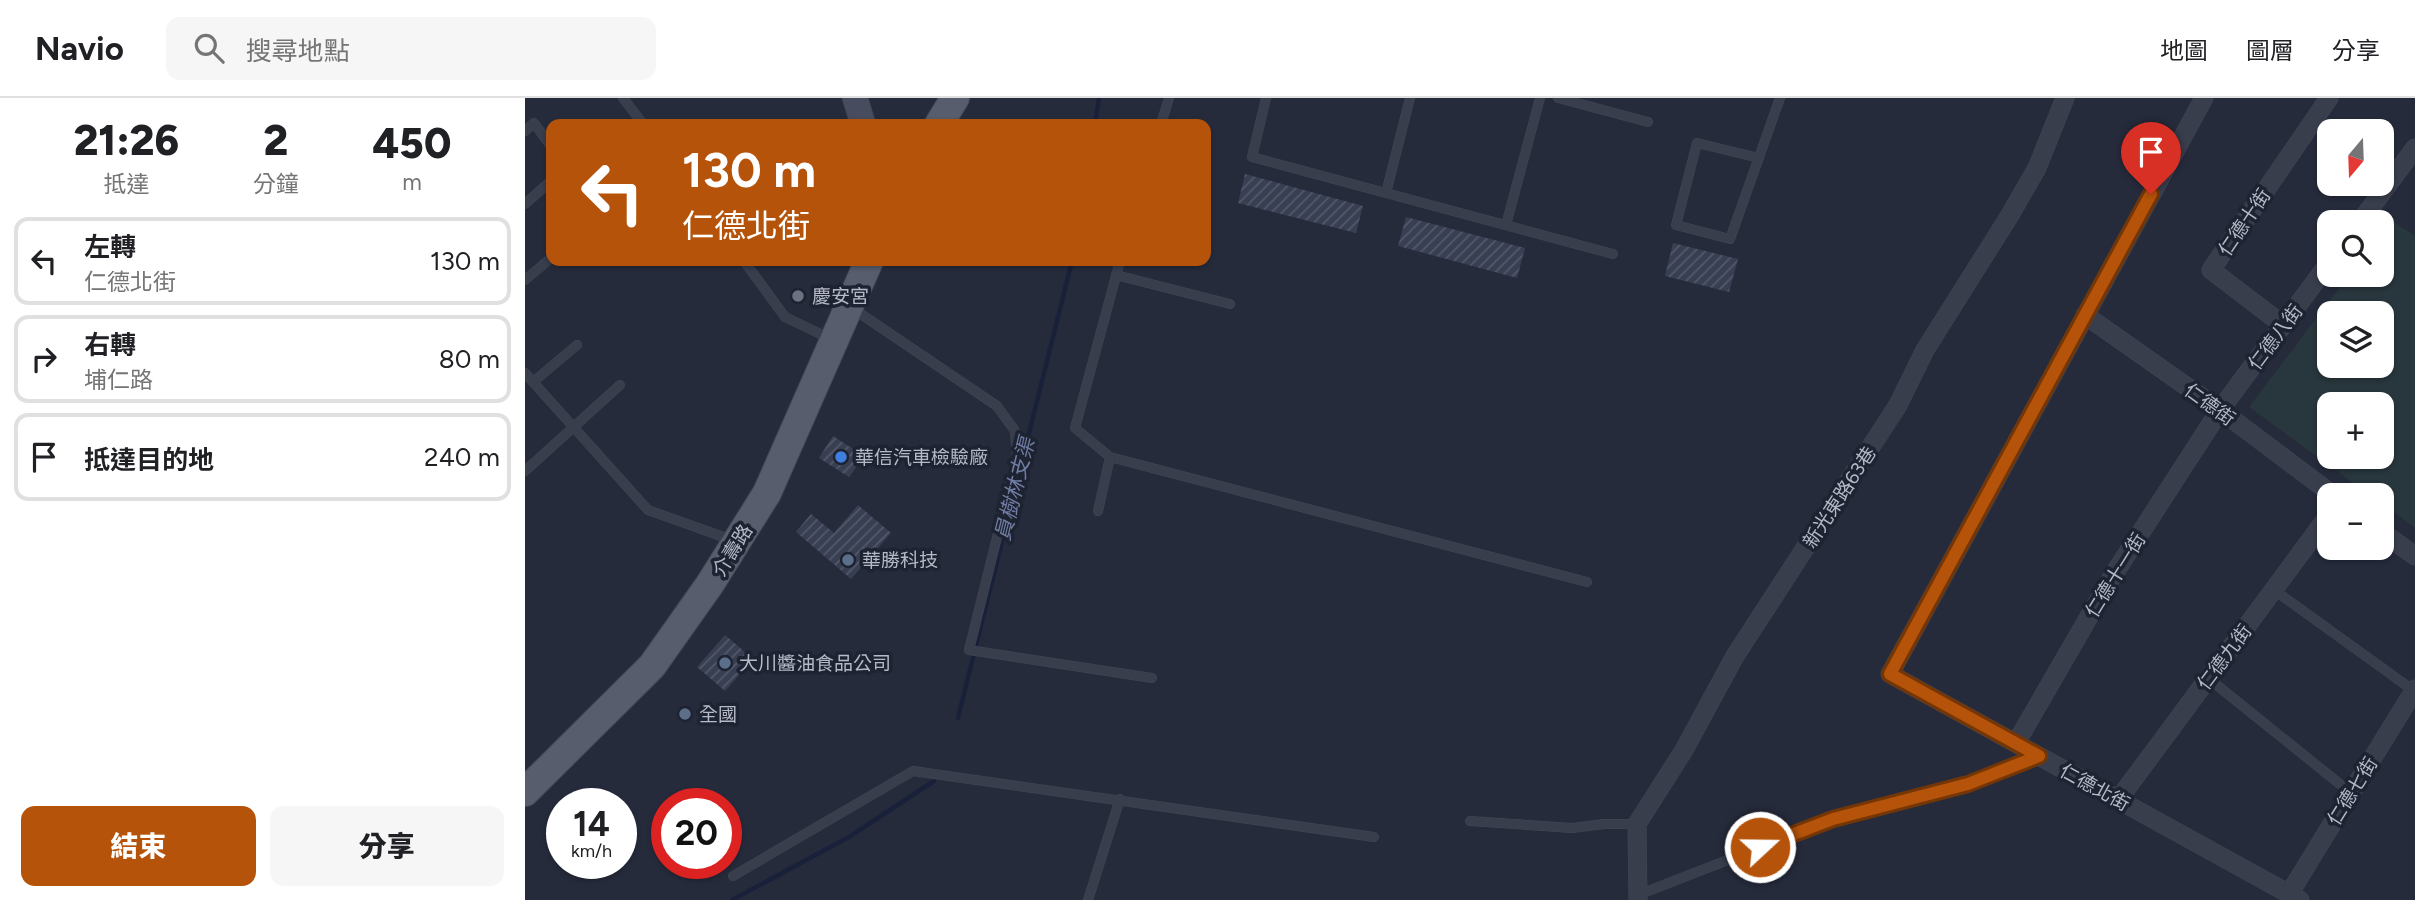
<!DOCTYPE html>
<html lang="zh-TW">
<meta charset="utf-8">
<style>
body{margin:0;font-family:Figtree,"Noto Sans TC",sans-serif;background:#f6f6f6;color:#202124;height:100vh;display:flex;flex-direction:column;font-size:26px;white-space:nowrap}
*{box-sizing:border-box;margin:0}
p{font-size:23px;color:#757577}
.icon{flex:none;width:38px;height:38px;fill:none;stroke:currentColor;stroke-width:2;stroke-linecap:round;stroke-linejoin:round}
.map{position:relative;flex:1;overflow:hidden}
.drawer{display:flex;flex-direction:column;background:#fff;width:525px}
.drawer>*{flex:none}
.top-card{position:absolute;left:21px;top:21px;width:665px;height:147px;border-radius:14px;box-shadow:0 2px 5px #0004;background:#b45309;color:#fff;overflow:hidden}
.needle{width:46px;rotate:199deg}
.tools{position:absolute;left:1792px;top:21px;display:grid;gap:14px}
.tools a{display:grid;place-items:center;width:77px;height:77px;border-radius:14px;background:#fff;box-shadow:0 2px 5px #0004;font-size:35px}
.speed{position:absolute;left:21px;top:690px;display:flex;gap:14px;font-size:35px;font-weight:700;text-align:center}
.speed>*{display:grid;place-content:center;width:91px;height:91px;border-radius:50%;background:#fff;box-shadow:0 2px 5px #0004;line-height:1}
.speed small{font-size:18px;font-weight:400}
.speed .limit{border:10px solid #d22;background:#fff;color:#111}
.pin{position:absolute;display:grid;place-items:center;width:60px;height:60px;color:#fff;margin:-72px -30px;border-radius:50% 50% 50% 0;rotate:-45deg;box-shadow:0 0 7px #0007}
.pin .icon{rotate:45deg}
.me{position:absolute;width:77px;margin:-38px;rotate:69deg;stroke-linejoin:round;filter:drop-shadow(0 0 5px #0008)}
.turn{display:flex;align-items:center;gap:24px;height:147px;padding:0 21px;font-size:32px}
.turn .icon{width:91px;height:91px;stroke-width:2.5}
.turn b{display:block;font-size:49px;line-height:60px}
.eta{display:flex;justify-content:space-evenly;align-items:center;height:119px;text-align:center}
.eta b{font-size:42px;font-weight:800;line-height:49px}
.primary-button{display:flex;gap:14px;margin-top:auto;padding:14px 21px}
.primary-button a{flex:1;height:80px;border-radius:14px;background:#b45309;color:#fff;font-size:28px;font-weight:800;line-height:80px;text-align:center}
.primary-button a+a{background:#f6f6f6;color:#202124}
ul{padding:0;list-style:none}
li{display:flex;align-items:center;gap:21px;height:88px;margin:0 14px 10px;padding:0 7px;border:4px solid #e0e0e0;border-radius:14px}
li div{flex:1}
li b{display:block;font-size:26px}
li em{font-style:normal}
header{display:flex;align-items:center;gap:42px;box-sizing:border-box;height:98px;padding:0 35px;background:#fff;border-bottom:2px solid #e0e0e0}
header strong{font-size:33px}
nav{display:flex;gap:38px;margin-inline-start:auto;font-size:24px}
.search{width:490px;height:63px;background:#f6f6f6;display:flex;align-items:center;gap:18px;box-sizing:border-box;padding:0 24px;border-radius:14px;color:#757577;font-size:26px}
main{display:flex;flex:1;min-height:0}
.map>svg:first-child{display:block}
.grass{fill:#28373d;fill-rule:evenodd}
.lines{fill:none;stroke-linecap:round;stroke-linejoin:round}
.stream{stroke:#19213a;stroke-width:4.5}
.building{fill:url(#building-hatch)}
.lane-casing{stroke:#424756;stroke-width:10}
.street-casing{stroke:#424756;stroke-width:19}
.secondary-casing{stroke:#424756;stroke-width:26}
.primary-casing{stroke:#424756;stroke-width:30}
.lane{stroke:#393e4d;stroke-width:9}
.street{stroke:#393e4d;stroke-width:18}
.secondary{stroke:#484c5f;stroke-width:24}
.primary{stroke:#585d6d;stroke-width:28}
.route-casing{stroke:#753606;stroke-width:18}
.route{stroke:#b45309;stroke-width:12}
.worship-dot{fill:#6b7280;stroke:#1e2332;stroke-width:2.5}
.shop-dot{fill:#3f7fe0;stroke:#1e2332;stroke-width:2.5}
.service-dot{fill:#5c6f8a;stroke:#1e2332;stroke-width:2.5}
.labels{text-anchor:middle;stroke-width:7;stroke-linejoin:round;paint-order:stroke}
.street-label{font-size:19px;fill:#b5b9c8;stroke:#1e2332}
.poi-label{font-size:19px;fill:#b5b9c8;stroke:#1e2332;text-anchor:start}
.water-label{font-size:21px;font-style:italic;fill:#717ea4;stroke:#1e2332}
</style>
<header>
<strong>Navio</strong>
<div class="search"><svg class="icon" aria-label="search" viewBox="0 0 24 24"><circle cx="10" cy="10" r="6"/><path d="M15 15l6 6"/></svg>搜尋地點</div>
<nav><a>地圖</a><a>圖層</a><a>分享</a></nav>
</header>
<main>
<section class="drawer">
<div class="eta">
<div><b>21:26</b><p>抵達</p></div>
<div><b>2</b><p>分鐘</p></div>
<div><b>450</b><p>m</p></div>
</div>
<ul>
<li><svg class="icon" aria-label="left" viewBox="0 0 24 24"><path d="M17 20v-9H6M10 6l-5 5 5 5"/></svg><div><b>左轉</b><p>仁德北街</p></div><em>130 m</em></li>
<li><svg class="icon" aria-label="right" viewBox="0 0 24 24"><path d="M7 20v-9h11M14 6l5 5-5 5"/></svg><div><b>右轉</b><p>埔仁路</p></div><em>80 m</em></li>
<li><svg class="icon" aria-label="arrive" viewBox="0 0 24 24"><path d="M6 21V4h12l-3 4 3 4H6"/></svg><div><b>抵達目的地</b></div><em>240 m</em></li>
</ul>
<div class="primary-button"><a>結束</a><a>分享</a></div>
</section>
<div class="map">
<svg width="1890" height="802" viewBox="0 0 1890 802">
<defs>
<pattern id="building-hatch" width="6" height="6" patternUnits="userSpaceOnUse" patternTransform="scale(1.75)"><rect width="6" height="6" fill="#383f52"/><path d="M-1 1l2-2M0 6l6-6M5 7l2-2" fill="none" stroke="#535969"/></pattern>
</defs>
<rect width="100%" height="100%" fill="#262b3c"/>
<path class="grass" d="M1866,122l24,16v292l-33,-25v-8h-12l-121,-88 100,-132h33v-43zM1804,215h53v53h-53zM1804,306h53v53h-53z"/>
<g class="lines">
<g class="stream">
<path d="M570,26l4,-26"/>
<path d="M433,620l114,-457"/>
<path d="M207,802l117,-63 85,-56"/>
</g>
</g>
<g class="building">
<path d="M720,76l118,32 -7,27 -118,-30z"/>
<path d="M881,119l119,31 -8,30 -119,-32z"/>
<path d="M1148,145l65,16 -9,33 -64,-16z"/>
<path d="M308,338l31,20 -15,21 -30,-19z"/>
<path d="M333,407l33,28 -40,46 -55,-47 15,-18 23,19z"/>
<path d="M200,537l28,24 -28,32 -28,-24z"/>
</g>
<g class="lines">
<defs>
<g id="lane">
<path d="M98,0l20,26"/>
<path d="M741,0l-14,59 361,97"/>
<path d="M1033,0l90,24"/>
<path d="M636,26l8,-26"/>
<path d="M0,33l9,-8 17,23"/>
<path d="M1234,60l-62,-15 -21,82 54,14 50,-141"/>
<path d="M861,95l24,-95"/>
<path d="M0,106l26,-23"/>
<path d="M981,127l34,-127"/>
<path d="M219,163l41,56 46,22"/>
<path d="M591,177l114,29"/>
<path d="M0,182l26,-22"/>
<path d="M310,203l14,5 148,100 18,25 2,26 -48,193 183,28"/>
<path d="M0,275l123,137 84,30"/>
<path d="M8,284l44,-37"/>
<path d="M585,359l477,125"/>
<path d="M0,373l95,-86"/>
<path d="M573,413l12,-54 -35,-29 45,-167"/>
<path d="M1749,492l140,101"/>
<path d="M1683,580l143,115"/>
<path d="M945,723l102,7 32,-4h33"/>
<path d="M208,778l180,-105 461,66"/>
<path d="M1113,797l195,-76 135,-35 70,-27"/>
<path d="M563,802l32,-101"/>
</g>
<g id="street">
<path d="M1679,0l-314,576 410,226"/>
<path d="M1835,124l55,-74"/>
<path d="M1560,217l135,95 113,85"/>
<path d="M1758,227l-72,-55 118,-172"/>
<path d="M1857,434l33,24"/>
<path d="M1491,645l96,-166 108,-167 109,-147"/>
<path d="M1593,702l211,-285"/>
<path d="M1764,796l126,-205"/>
<path d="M1113,802l-1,-76 47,-74 51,-94 163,-251 27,-55 85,-135 27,-47 28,-70"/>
</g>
<path id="secondary" d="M330,0l8,26"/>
<g id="primary">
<path d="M414,26l16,-26"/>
<path d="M0,694l127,-126 58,-82 57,-91 102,-232"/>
</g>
</defs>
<use href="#lane" class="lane-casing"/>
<use href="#street" class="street-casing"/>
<use href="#secondary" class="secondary-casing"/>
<use href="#primary" class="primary-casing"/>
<use href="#lane" class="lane"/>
<use href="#street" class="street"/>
<use href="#secondary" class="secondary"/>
<use href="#primary" class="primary"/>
</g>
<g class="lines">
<defs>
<path id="route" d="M1235,749l73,-28 135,-35 71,-28 -149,-82 261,-480"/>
</defs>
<use href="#route" class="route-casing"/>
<use href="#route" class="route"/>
</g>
<circle class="worship-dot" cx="273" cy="198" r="7"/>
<circle class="shop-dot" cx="316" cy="359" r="7"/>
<g class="service-dot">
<circle cx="323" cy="462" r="7"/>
<circle cx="200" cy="565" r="7"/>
<circle cx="160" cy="616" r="7"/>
</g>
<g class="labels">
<g class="street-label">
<text transform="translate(1719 124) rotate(-56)" y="7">仁德十街</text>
<text transform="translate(1750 239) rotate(-53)" y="7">仁德八街</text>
<text transform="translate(1685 306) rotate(36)" y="7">仁德街</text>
<text transform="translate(1314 399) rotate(-57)" y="7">新光東路63巷</text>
<text transform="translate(207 452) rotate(-58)" y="7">介壽路</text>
<text transform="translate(1590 477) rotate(-58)" y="7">仁德十一街</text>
<text transform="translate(1699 559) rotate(-53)" y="7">仁德九街</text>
<text transform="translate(1570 689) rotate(29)" y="7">仁德北街</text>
<text transform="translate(1827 693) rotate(-58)" y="7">仁德七街</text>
</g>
<g class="poi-label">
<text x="287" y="205">慶安宮</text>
<text x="330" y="366">華信汽車檢驗廠</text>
<text x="337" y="469">華勝科技</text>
<text x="214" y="572">大川醬油食品公司</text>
<text x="174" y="623">全國</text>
</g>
<g class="water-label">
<text transform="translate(490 391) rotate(-76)" y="7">員樹林支渠</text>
</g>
</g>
</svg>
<div class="tools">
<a><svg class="needle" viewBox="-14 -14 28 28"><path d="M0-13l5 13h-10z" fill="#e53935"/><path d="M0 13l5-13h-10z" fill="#757577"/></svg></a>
<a><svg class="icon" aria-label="search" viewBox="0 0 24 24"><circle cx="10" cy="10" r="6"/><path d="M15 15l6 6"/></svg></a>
<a><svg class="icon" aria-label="layers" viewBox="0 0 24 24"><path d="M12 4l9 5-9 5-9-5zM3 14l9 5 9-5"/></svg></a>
<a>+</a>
<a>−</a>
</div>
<div class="speed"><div>14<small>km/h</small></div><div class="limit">20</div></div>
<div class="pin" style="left:1626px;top:96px;background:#d93025"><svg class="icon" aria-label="arrive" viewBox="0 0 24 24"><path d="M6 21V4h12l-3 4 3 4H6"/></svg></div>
<svg class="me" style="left:1235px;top:749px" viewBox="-20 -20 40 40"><circle r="17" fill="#b45309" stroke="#fff" stroke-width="3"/><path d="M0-11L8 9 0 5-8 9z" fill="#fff"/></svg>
<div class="top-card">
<div class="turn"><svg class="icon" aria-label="left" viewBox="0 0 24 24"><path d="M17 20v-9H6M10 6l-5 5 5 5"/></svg><div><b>130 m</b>仁德北街</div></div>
</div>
</div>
</main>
